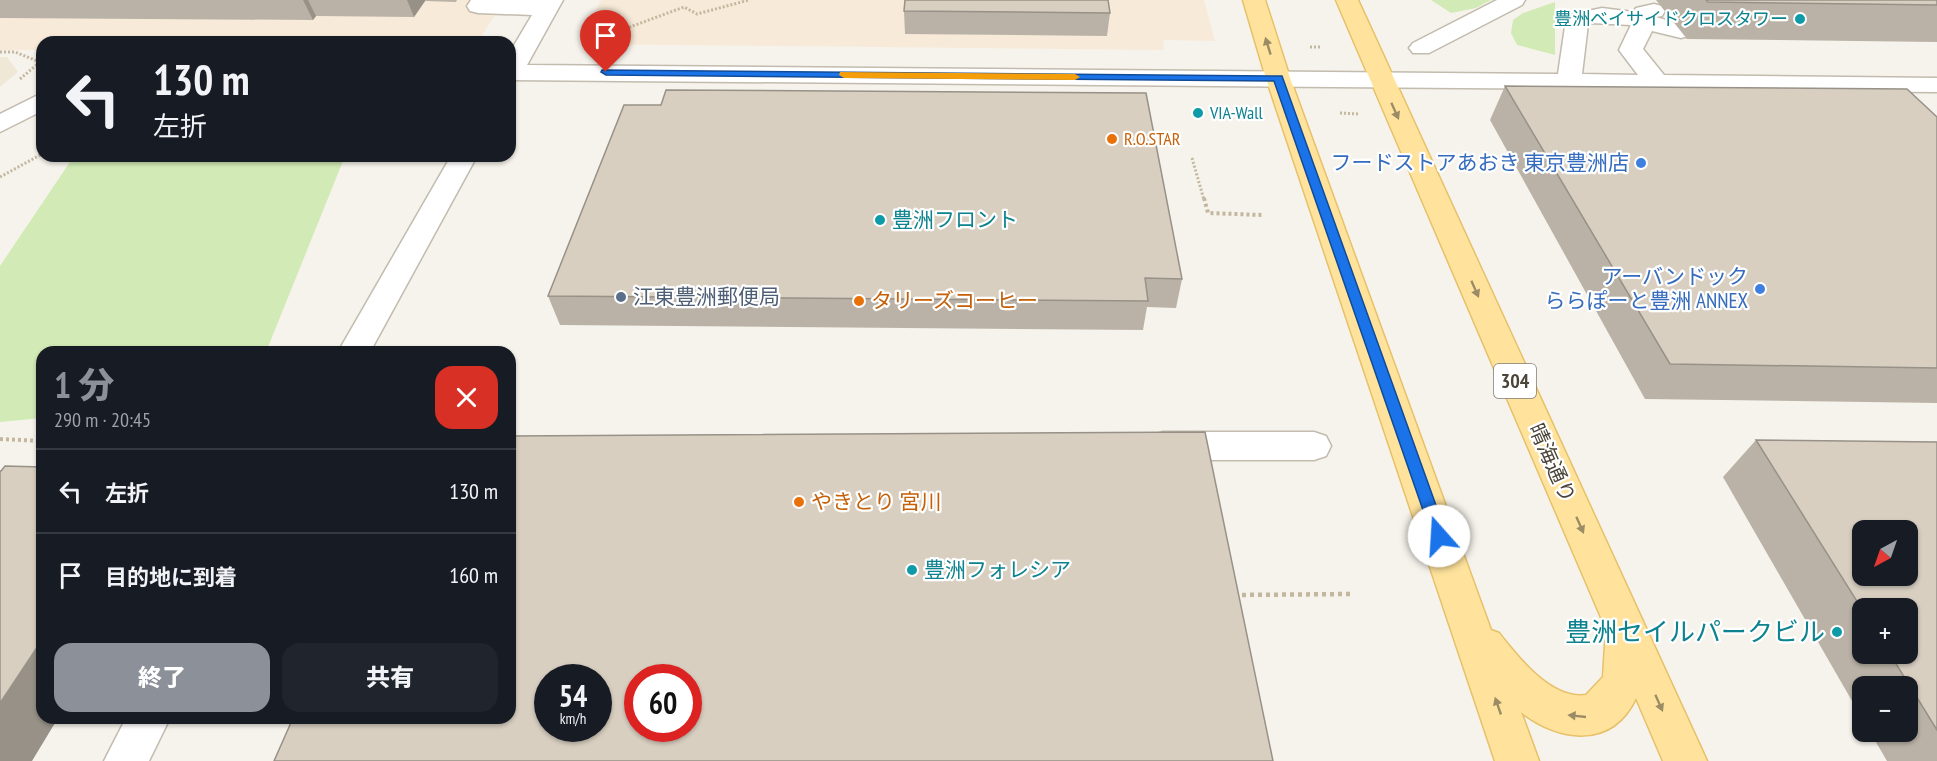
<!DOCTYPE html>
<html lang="ja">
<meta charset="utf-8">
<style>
body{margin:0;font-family:"PT Sans Narrow","Noto Sans JP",sans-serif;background:#20242c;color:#f1f3f6;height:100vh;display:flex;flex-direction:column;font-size:22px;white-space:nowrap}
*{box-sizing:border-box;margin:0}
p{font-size:20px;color:#9ea1a6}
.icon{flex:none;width:33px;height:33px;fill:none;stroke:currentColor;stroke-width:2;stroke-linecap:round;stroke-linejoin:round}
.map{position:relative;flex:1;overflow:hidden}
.panel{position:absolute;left:36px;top:346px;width:480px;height:378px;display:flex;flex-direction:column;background:#171b24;border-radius:18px;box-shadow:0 2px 4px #0004}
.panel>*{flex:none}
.hud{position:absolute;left:36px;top:36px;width:480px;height:126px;border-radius:18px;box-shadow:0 2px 4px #0004;background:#171b24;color:#f1f3f6;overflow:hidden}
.needle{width:39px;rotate:220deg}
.tools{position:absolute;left:1852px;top:520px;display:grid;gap:12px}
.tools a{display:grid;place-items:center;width:66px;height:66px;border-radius:12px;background:#171b24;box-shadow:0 2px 4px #0004;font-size:30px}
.speed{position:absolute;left:534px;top:664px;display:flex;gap:12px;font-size:30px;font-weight:700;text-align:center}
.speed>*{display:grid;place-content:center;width:78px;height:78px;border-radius:50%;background:#171b24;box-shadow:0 2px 4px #0004;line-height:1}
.speed small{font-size:15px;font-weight:400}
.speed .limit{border:9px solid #d22;background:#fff;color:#111}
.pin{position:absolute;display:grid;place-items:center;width:51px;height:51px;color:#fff;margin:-62px -26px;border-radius:50% 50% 50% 0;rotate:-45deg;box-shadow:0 0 6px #0007}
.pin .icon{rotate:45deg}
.me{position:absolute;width:66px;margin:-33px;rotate:341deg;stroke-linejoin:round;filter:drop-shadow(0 0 4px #0008)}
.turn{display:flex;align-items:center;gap:21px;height:126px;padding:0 18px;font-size:27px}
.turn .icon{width:78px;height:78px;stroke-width:2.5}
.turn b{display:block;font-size:42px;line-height:51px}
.round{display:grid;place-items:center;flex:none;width:63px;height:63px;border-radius:18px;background:#20242c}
.summary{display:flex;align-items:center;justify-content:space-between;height:102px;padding:0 18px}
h1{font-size:36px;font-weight:800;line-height:45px;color:#8c9099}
.cta{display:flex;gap:12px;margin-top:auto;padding:12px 18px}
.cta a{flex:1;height:69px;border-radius:18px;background:#8c9099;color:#fff;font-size:24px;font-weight:800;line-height:69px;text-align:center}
.cta a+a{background:#20242c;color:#f1f3f6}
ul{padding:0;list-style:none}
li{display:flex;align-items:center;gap:18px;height:84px;padding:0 18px;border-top:2px solid #363941}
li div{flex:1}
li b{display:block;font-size:22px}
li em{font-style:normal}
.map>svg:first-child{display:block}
.commercial{fill:#f7ead8}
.education{fill:#efe8d6}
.green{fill:#d2eab5}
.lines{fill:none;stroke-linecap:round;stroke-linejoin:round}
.minor-casing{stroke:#c2bbae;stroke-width:3}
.major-casing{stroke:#e6c16a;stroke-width:3}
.path-far2{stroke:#c4b79f;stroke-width:3;stroke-dasharray:2 2;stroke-linecap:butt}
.path-far1{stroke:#c4b79f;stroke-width:4;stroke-dasharray:3 3;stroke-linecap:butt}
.path{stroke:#c4b79f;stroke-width:4.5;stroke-dasharray:4 4;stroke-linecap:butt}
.minor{fill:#fff;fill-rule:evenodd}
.major{fill:#ffe39c;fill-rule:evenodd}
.wall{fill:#bab2a6;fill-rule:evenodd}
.shaded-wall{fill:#979187}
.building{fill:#d8cfc1;stroke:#979187;stroke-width:1.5;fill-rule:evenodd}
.oneway{fill:#9c8c66}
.route{fill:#1a73e8;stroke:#114b97;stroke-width:1.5}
.slow{fill:#f59e0b}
.culture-dot{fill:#0f9aa8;stroke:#fff;stroke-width:2}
.food-dot{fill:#e8710a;stroke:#fff;stroke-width:2}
.shop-dot{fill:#3f7fe0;stroke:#fff;stroke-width:2}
.service-dot{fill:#5c6f8a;stroke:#fff;stroke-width:2}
.labels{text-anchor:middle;stroke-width:4.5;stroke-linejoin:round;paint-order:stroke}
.far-culture-label{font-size:18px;fill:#0d838f;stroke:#fff;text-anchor:end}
.far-food-label{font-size:18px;fill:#c56008;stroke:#fff;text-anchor:start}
.shield{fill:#fff;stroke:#817c74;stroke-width:1.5}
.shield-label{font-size:20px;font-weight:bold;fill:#4b4439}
.shop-label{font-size:21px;fill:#366cbe;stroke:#fff;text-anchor:end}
.culture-label{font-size:21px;fill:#0d838f;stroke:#fff;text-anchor:start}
.service-label{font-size:21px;fill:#4e5e75;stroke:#fff;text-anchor:start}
.food-label{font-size:21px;fill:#c56008;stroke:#fff;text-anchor:start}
.street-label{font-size:21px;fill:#4b4439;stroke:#fff}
.near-culture-label{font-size:26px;fill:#0d838f;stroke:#fff;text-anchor:end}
</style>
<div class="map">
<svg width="1937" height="761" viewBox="0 0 1937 761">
<rect width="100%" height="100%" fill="#f6f3ec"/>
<g class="commercial">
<path d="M0,0h504l-26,42h-436v8h-42z"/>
<path d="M601,0h603l11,41 -52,-1 1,10 -584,-6z"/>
</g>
<path class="education" d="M0,57h7l11,15 -18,15z"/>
<g class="green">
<path d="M1431,0h60l-15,8 -25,5z"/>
<path d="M1555,2v53l-38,-10 -6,-12 2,-13 10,-7z"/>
<path d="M74,156h271l-79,196h-224v66l-42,4v-156z"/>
</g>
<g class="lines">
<defs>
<g id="minor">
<path d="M471,0h92l-36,65 1031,9 8,-54 3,-5 33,-7 31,4 3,-4 18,-4 8,2 3,5 -3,5 -7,1 34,9 4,5 -4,5 -8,2 -29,-7 -9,18 21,26 273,3v14l-1427,-12v-28l22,-37 -54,-2 -8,-2 -3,-5zM1591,23l40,2 -12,25 19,25 -56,-1 6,-50z"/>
<path d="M1497,0h28l-3,5 -93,48h-16l-4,-5 4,-5z"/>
<path d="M42,93v18l-42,21v-18z"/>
<path d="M451,156h26l-107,196h-32z"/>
<path d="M1163,432h151l12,4 5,10 -5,10 -12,4h-151l-12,-4 -5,-10 5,-10z"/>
<path d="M126,718h44l-21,43h-45z"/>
</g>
<path id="major" d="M1243,0h22l25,78 201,552 8,3c19,24 52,67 87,62l17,-18 3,-48 -270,-629h22l349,761h-44l-27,-63c-24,51 -77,44 -115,14l18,49h-44l-229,-683z"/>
</defs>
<use href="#minor" class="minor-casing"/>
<use href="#major" class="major-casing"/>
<g class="path-far2">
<path d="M584,44l100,-37 13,7 52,-14"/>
<path d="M1310,47h12"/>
<path d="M0,52h15l25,10"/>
<path d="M20,79l20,-17"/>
<path d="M1340,113l19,1"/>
<path d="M1192,158l12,42"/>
<path d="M0,177l42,-23"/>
</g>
<g class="path-far1">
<path d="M1204,198l4,15 54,2"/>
<path d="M0,439l42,2"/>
</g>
<path class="path" d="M1234,595l118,-1"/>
<use href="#minor" class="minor"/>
<use href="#major" class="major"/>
</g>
<g class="wall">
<path d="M0,0h457l-1,2 -31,-1 -11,16 -98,-1 -3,4 -313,-2z"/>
<path d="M1656,0h281v42l-250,-3z"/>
<path d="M904,11l206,2 -3,23 -202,-2z"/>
<path d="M1505,86l432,31v286l-292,-4 -155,-279z"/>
<path d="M624,105l558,174 -6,29 -29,-1 -4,23 -583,-5 -12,-29z"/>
<path d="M1756,440l181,2v319h-50l-17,-29h38v-45h-45v33l-140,-243zM1863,609l45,45h-45z"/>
</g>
<g class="shaded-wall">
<path d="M303,0h5l8,16 -3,4z"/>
<path d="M407,0h18v1l-11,16z"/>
<path d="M42,640v78h16l-26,43h-32v-58z"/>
</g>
<g class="building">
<path d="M905,0h203l2,13 -206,-2z"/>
<path d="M1706,0h231v5l-229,-3z"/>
<path d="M1505,86l402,3 30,28v251l-267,-4z"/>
<path d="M666,90l480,3 36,186 -37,-1 3,23 -600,-5 76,-191h37z"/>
<path d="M1205,432l68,329h-999l19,-43h217v-282zM548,678h50v51h-50zM638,678h50v51h-50z"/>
<path d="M1756,440l181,2v288l-47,-76h18v-45h-45v2zM1863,531h45v45h-45z"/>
<path d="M5,466l37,1v173l-42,63v-232h1z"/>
</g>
<defs><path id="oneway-solid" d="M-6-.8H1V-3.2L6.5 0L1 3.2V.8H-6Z" transform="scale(1.5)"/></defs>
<g class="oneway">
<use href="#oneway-solid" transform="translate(1268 46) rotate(-107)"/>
<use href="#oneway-solid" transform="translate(1395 111) rotate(66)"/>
<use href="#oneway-solid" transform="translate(1475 289) rotate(66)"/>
<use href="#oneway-solid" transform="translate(1580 525) rotate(66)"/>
<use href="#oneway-solid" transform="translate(1659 703) rotate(66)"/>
<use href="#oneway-solid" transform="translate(1498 706) rotate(-109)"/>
<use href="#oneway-solid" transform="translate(1577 716) rotate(-174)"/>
</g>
<path class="route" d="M602,70l680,6 165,460 -2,5 -6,2 -7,-7 -158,-455 -668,-6 -5,-3z"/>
<path class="slow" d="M840,72l235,2 5,3 -5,3 -231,-2 -5,-3z"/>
<g class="culture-dot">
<circle cx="1800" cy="19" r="6"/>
<circle cx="1198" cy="113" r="6"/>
<circle cx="880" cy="220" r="6"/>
<circle cx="912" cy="570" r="6"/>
<circle cx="1837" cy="632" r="6"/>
</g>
<g class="food-dot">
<circle cx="1112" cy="139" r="6"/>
<circle cx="859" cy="301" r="6"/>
<circle cx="799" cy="502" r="6"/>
</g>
<g class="shop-dot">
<circle cx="1641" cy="163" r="6"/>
<circle cx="1760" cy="289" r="6"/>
</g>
<circle class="service-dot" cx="621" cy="297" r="6"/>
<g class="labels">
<g class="far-culture-label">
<text x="1788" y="25">豊洲ベイサイドクロスタワー</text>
<text x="1210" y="119" text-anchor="start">VIA-Wall</text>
</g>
<g class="far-food-label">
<text x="1124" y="145">R.O.STAR</text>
</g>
<rect class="shield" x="1494" y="364" width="42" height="34" rx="4.5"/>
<g class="shield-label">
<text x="1515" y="388">304</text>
</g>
<g class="shop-label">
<text x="1629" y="170">フードストアあおき 東京豊洲店</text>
<text x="1748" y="284">アーバンドック<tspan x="1748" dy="24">ららぽーと豊洲 ANNEX</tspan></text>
</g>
<g class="culture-label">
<text x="892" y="227">豊洲フロント</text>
<text x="924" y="577">豊洲フォレシア</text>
</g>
<g class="service-label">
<text x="633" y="304">江東豊洲郵便局</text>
</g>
<g class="food-label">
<text x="871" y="308">タリーズコーヒー</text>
<text x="811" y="509">やきとり 宮川</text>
</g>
<g class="street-label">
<text transform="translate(1552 463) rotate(66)" y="7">晴海通り</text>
</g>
<g class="near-culture-label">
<text x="1825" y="641">豊洲セイルパークビル</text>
</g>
</g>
</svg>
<div class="tools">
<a><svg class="needle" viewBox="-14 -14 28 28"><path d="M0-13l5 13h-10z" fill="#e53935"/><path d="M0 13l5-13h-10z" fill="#9ea1a6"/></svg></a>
<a>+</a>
<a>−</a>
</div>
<div class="speed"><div>54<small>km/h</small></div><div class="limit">60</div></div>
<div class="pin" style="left:606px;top:72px;background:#d93025"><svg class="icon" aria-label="arrive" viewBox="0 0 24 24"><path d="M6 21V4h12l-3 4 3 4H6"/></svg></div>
<svg class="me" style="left:1439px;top:536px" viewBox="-20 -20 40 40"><circle r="19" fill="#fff"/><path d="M0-13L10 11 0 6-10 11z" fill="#1a73e8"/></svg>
<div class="hud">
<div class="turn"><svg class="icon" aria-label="left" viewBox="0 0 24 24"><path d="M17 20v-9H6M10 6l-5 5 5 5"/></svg><div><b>130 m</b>左折</div></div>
</div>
<section class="panel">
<div class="summary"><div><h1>1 分</h1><p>290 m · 20:45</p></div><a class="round" style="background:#d93025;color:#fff"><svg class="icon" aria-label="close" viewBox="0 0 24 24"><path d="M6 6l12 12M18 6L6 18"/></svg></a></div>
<ul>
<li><svg class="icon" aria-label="left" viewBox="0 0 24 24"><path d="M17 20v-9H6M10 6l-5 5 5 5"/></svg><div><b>左折</b></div><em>130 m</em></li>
<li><svg class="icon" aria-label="arrive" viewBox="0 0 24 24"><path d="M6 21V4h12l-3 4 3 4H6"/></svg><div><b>目的地に到着</b></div><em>160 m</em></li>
</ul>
<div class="cta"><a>終了</a><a>共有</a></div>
</section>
</div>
